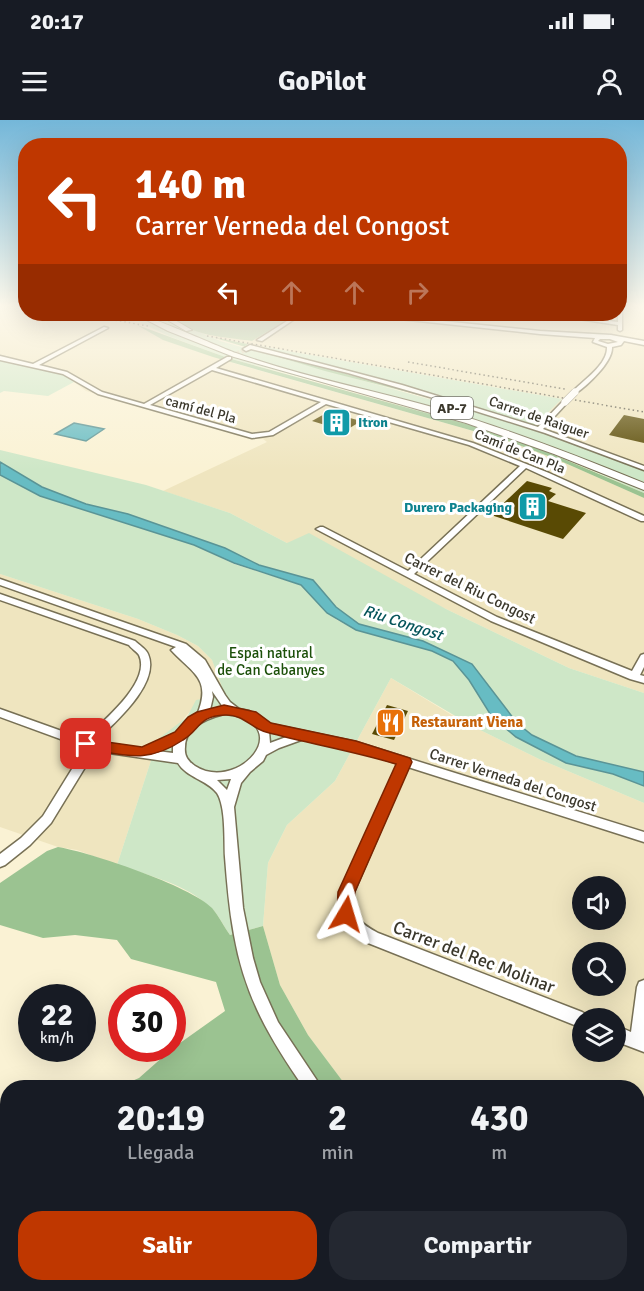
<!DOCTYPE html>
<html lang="es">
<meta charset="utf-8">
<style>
body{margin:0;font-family:Signika,sans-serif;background:#242831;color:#f1f3f6;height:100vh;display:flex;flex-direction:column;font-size:22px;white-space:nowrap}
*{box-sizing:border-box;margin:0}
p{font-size:20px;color:#9ea1a6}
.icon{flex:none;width:33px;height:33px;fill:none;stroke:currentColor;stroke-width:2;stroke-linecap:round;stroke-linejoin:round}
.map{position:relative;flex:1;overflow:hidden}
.side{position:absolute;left:0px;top:960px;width:645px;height:212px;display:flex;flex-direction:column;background:#171b24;border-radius:24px 24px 0 0;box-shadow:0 6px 24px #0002}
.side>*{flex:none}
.hud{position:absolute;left:18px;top:18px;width:609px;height:183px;border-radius:24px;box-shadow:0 6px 24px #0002;background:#bf3700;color:#fff;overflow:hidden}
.buttons{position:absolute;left:572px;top:756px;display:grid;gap:12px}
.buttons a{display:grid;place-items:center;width:54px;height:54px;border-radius:50%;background:#171b24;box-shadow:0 6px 24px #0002;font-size:30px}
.speed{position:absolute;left:18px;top:864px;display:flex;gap:12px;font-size:30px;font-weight:700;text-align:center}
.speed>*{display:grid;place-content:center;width:78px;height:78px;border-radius:50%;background:#171b24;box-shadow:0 6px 24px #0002;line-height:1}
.speed small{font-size:15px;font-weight:400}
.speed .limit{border:9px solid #d22;background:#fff;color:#111}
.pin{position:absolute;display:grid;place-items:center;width:51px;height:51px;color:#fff;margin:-26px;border-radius:12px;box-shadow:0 3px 9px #0006}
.me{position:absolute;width:66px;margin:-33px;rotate:7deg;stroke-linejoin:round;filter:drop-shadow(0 0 4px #0008)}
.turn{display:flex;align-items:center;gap:21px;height:126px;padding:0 18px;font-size:27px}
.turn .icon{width:78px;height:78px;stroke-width:2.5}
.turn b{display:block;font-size:42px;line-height:51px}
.lanes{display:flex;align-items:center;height:57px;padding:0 18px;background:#0003;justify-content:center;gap:30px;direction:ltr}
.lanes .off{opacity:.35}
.eta{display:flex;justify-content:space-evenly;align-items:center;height:102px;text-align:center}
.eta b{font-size:36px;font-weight:800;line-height:42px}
.action{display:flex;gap:12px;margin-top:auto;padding:12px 18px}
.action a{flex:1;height:69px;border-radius:24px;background:#bf3700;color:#fff;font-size:24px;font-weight:800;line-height:69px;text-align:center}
.action a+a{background:#242831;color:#f1f3f6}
.status{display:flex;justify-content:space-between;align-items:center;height:42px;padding:0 30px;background:#171b24;direction:ltr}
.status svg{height:16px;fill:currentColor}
header{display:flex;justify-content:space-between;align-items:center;height:78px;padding:0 18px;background:#171b24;font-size:27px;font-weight:800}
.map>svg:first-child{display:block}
.built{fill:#efe5bf;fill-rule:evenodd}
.green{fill:#cee7c7}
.forest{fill:#9bc391}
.water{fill:#67bcc3;stroke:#5a9496;stroke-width:1.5}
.building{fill:#594a04}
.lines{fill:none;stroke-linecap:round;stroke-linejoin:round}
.minor-tunnel{stroke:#d4cdb2;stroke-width:5;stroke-dasharray:5 2;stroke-linecap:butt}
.minor-casing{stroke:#777055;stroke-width:3}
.highway-casing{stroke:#777055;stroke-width:2}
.minor{fill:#fff;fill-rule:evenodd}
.highway{fill:#fff;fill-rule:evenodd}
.rail{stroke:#575445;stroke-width:1.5;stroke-dasharray:1.5 3;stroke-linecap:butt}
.minor-bridge-casing{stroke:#777055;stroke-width:8;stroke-linecap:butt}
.minor-bridge{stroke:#fff;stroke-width:7}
.route{fill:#bf3700;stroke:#7c2400;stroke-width:1.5}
.labels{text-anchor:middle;stroke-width:6;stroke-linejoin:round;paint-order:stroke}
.shield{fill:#fff;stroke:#76746b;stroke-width:1.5}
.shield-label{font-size:14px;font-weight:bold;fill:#3b382c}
.far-street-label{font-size:14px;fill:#3b382c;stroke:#fff}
.far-culture-label{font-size:14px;font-weight:bold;fill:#0d838f;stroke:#fff;text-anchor:start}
.street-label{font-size:15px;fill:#3b382c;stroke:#fff}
.park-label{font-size:15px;fill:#1c500a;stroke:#fff}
.food-label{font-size:15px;font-weight:bold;fill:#c56008;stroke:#fff;text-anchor:start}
.water-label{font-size:16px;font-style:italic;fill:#05545a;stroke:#fff}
.near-street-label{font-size:18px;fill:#3b382c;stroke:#fff}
</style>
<div class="status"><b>20:17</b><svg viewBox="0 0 49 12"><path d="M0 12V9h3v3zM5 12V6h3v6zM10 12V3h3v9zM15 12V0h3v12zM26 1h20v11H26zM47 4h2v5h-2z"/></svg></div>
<header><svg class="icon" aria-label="menu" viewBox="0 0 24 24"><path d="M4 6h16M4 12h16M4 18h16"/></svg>GoPilot<svg class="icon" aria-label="person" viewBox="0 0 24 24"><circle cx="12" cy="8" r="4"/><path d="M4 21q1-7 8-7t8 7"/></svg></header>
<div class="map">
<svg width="644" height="1171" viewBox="0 0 644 1171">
<rect width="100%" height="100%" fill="#faf2d4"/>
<g class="built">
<path d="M0,186h25l1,8h65l54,9 3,3 -9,-1 94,38 272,77 51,19 88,39v195l-75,-25 -123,-59 -159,-66 -57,-30 -67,-22 104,-49 -4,-3 -18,-2 -159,-46 -12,-9 -74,-22z"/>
<path d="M620,188l24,4v158l-111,-42 28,-29 -313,-55 -40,-8 -1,-2 45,7 44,-27h324z"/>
<path d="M0,454l138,45 39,16 21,11 14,14 8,20 5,15 -32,13 -20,23 -15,8 -41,126 -40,-15 -19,-3 -58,-20z"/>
<path d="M391,558l69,42 79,39 105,44v471l-6,-1v-185l-291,-1 -39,-52 -28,-50 -17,-59 5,-63 19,-38 48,-44zM582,766h33v34h-33zM582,832h33v34h-33zM582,898h33v34h-33z"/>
<path d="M44,1164h59l13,7h-59z"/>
</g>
<g class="green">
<path d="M122,194h50l25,17 23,10 288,80 -105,-32 -158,-43 3,-2 314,55 -29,28 111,43v23l-85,-37 -183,-59 -148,-39 -57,-21z"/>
<path d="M0,240l60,13 14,9 -26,14 -44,-5 -4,2z"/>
<path d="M0,330l146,35 84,28 57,30 22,-10 137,76 123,59 75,25v79l-68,-16 -44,-21 -15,-12 -45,-59 -49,-23 -64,-17 -23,-17 -23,-27 -54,-15 -34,-17 -97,-34 -42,-10 -44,-17 -42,-25z"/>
<path d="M0,355l40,21 154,49 40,19 67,21 36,35 19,10 80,22 19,11 16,20 21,34 24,20 50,26 47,11 31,12v17l-105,-44 -65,-32 -83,-49 -56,103 -48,44 -19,38 -5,63 -33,9c-6,-8 -11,-20 -19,-27 -24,-24 -64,-33 -94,-43l41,-126 29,-22 9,-17 29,-5 -13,-35 -14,-14 -21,-11 -39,-16 -138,-45z"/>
<path d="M0,1140l7,4 1,20h36l13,7h-57z"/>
</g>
<g class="forest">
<path d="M172,194h79l2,3 23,2 20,-5 -44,27c-24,-4 -66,-4 -80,-27z"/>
<path d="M137,205l91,33 281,78 135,57v5l-88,-39 -51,-19 -292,-83 -50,-17z"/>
<path d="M212,217l36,7 -3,2 221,61 -141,-36z"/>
<path d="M58,727c31,5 133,39 154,61 7,8 12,19 18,27l33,-9 17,59 28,50 39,52h-229l21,-9 34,-30 52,-37 -9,-29 -85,-23 -14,-19 -42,-5 -32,3 -43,-13v-42l47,-32z"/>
<path d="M638,1153l6,1v17h-337l-7,-7h338z"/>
</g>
<g class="water">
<path d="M74,303l30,6 -18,12 -31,-7z"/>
<path d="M0,342l42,25 44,17 42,10 97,34 34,17 54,15 23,27 23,17 64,17 49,23 45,59 15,12 44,21 68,16v14l-31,-12 -47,-11 -50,-26 -24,-20 -23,-37 -16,-19 -21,-10 -76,-21 -29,-17 -26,-28 -67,-22 -40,-18 -154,-49 -40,-21z"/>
</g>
<g class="building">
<path d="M328,292l33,9 -16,10 -33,-10z"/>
<path d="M624,295l20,4v24l-35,-8z"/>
<path d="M527,361l25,7 -3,3 7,3 -8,7 38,12 -23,26 -72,-24z"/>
<path d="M387,585l21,6 -14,29 -22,-6z"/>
</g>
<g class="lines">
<path class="minor-tunnel" d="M229,238l17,-9"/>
<defs>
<g id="minor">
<path d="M620,191l2,1v18l-2,1 -2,-1v-5l-72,-11h8l64,8v-8h2z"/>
<path d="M298,194h4l-40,27 -5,-1z"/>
<path d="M321,194h11l12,2 -2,1z"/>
<path d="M352,194l33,1 155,16 71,4 33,6v4l-20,-4 -3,4 -9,2c1,15 -25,39 -37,47l-3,-2 1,-1c11,-11 35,-27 34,-44l-14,-5 2,-4 -55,-4zM600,219h10l8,3 -10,2 -10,-3z"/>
<path d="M104,207l4,1 -69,37 28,7 35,20 42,12 83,-47h4v2l-15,9 257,75 76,30 95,43v5h-3l-115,-53 -112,106 83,43 135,54 9,-16 3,-1v13l-4,8 4,1v7l-14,-4 -139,-58 -175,-92 4,-2h3l85,44 112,-105 -51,-21 -143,-41 -53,31 -21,3 -154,-44 -35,-20 -63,-14v-4l33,8zM212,250l109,32 -52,30 -17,2 -102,-29z"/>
<path d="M250,225l152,40 136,42 25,-26h4v2l-24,26 101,37v4l-99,-37 -98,-31 -99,-29 -97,-24 -5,2 -3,-2z"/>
<path d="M0,459l186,65 19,16 20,35 5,7 9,7 10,2 21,13 86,18 288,90v10l-236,-75 -54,125c-3,24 4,30 24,41l204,79 5,3 2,3h-7v10l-214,-85c-22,-13 -31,-25 -28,-51l59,-128 -43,-14 -52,-11 -25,9 -13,7 -3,6 -13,11 -9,11 -7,24 9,101 10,50 7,24 18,40 44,66h-18c-35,-51 -59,-91 -70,-153 -5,-26 -7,-52 -9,-78 -1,-17 1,-50 -8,-64 -10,-13 -31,-16 -39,-30l-83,-12 -44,72 -21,22 -25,20 -5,2v-13l21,-16 22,-22 42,-68 -85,-31v-8l84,30c17,-16 68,-57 55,-84 -2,-3 -8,-7 -10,-10l-129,-45v-6l135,47c4,4 11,8 13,13 13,30 -35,70 -53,88l46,7 37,-17 11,-12 8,-5c15,-37 -4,-41 -26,-65l5,-3 -176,-62zM212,571l11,16 -13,3 3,-13zM224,594c6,1 13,1 18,3 47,19 -8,74 -47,49 -7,-5 -11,-10 -10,-19 0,-20 23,-29 39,-33zM269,611l20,5 -19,7zM173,624v9l-16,-2zM231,659l-4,11 -10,-10z"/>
<path d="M644,860v72l-29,-11v-16l16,7 6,-45 2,-5z"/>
<path d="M488,1164h25l3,7h-24z"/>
</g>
<g id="highway">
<path d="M135,194c9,-1 84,33 101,39 67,24 138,37 207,57 68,20 135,46 201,73v7l-90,-36 -88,-31 -232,-66 -66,-26z"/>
<path d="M164,194h6l3,5 19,11 -6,1 -17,-10z"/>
</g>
</defs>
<use href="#minor" class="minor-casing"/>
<use href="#highway" class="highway-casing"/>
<use href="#minor" class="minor"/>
<use href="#highway" class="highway"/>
<g class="rail">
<path d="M80,194l68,12"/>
<path d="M207,216l437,76"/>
<path d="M408,242l157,27"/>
</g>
<defs>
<path id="minor-bridge" d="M565,282l10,-10"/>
</defs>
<use href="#minor-bridge" class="minor-bridge-casing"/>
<use href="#minor-bridge" class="minor-bridge"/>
</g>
<linearGradient id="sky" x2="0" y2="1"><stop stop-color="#74b7d9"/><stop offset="0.53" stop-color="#fdf9ec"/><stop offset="1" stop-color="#fdf9ec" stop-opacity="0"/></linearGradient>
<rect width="644" height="350" fill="url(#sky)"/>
<path class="route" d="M224,585l32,7 15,11 85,18 54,17 2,4 -57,130 -3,28 -6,2 -6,-2 -3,-6 1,-22 58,-128c-43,-13 -86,-20 -130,-32 -15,-4 -23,-18 -41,-17 -27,1 -25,15 -42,25 -36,24 -57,15 -97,9l-7,-5 7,-5 56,8 33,-15 13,-15 9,-5z"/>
<defs>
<symbol id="building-square" viewBox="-11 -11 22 22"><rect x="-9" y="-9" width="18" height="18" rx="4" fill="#0f9aa8" stroke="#fff"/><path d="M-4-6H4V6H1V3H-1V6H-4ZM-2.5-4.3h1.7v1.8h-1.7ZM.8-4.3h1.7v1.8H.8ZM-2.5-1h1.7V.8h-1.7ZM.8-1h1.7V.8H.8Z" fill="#fff"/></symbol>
<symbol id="restaurant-square" viewBox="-11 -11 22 22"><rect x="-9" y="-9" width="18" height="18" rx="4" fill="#e8710a" stroke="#fff"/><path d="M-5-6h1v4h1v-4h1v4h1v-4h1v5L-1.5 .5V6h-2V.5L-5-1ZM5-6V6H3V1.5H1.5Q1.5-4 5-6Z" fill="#fff"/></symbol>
</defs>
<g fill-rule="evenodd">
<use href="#building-square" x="320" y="286" width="33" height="33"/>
<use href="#building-square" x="516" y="370" width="33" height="33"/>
<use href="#restaurant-square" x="374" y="586" width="33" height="33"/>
</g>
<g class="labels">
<rect class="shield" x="431" y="277" width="42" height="22" rx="4.5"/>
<g class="shield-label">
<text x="452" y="293">AP-7</text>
</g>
<g class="far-street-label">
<text transform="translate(201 289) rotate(15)" y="5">camí del Pla</text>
<text transform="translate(539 297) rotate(19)" y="5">Carrer de Raiguer</text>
<text transform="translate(520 331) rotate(22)" y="5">Camí de Can Pla</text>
</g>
<g class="far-culture-label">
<text x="358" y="307">Itron</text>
<text x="512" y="392" text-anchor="end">Durero Packaging</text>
</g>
<g class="street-label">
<text transform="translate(470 468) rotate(26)" y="5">Carrer del Riu Congost</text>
<text transform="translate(513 660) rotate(18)" y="5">Carrer Verneda del Congost</text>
</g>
<g class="park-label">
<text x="271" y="538">Espai natural<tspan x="271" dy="17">de Can Cabanyes</tspan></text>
</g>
<g class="food-label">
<text x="411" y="607">Restaurant Viena</text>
</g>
<g class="water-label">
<text transform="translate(403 502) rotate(18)" y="6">Riu Congost</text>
</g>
<g class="near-street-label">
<text transform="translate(474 837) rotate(21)" y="6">Carrer del Rec Molinar</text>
</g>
</g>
</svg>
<div class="buttons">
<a><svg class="icon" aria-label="sound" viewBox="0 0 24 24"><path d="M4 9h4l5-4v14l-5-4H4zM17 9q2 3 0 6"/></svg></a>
<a><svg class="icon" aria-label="search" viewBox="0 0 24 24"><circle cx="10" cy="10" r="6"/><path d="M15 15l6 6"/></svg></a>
<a><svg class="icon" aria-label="layers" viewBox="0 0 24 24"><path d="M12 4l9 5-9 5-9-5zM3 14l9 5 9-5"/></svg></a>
</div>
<div class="speed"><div>22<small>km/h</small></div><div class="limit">30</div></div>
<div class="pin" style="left:86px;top:624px;background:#d93025"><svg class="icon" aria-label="arrive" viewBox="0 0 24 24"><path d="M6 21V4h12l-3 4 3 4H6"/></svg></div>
<svg class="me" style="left:346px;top:794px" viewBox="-20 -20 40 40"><path d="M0-17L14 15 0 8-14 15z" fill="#bf3700" stroke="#fff" stroke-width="4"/></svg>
<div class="hud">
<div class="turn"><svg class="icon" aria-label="left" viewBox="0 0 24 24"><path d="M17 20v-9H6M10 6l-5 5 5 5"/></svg><div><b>140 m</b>Carrer Verneda del Congost</div></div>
<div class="lanes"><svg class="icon" aria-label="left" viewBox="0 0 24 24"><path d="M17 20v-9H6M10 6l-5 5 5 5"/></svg><svg class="icon off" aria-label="ahead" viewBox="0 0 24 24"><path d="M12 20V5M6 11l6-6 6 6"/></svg><svg class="icon off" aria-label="ahead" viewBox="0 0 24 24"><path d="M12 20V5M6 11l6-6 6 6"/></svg><svg class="icon off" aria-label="right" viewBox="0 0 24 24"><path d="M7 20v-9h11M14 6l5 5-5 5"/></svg></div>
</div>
<section class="side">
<div class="eta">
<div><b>20:19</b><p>Llegada</p></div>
<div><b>2</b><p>min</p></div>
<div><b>430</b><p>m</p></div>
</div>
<div class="action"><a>Salir</a><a>Compartir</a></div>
</section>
</div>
